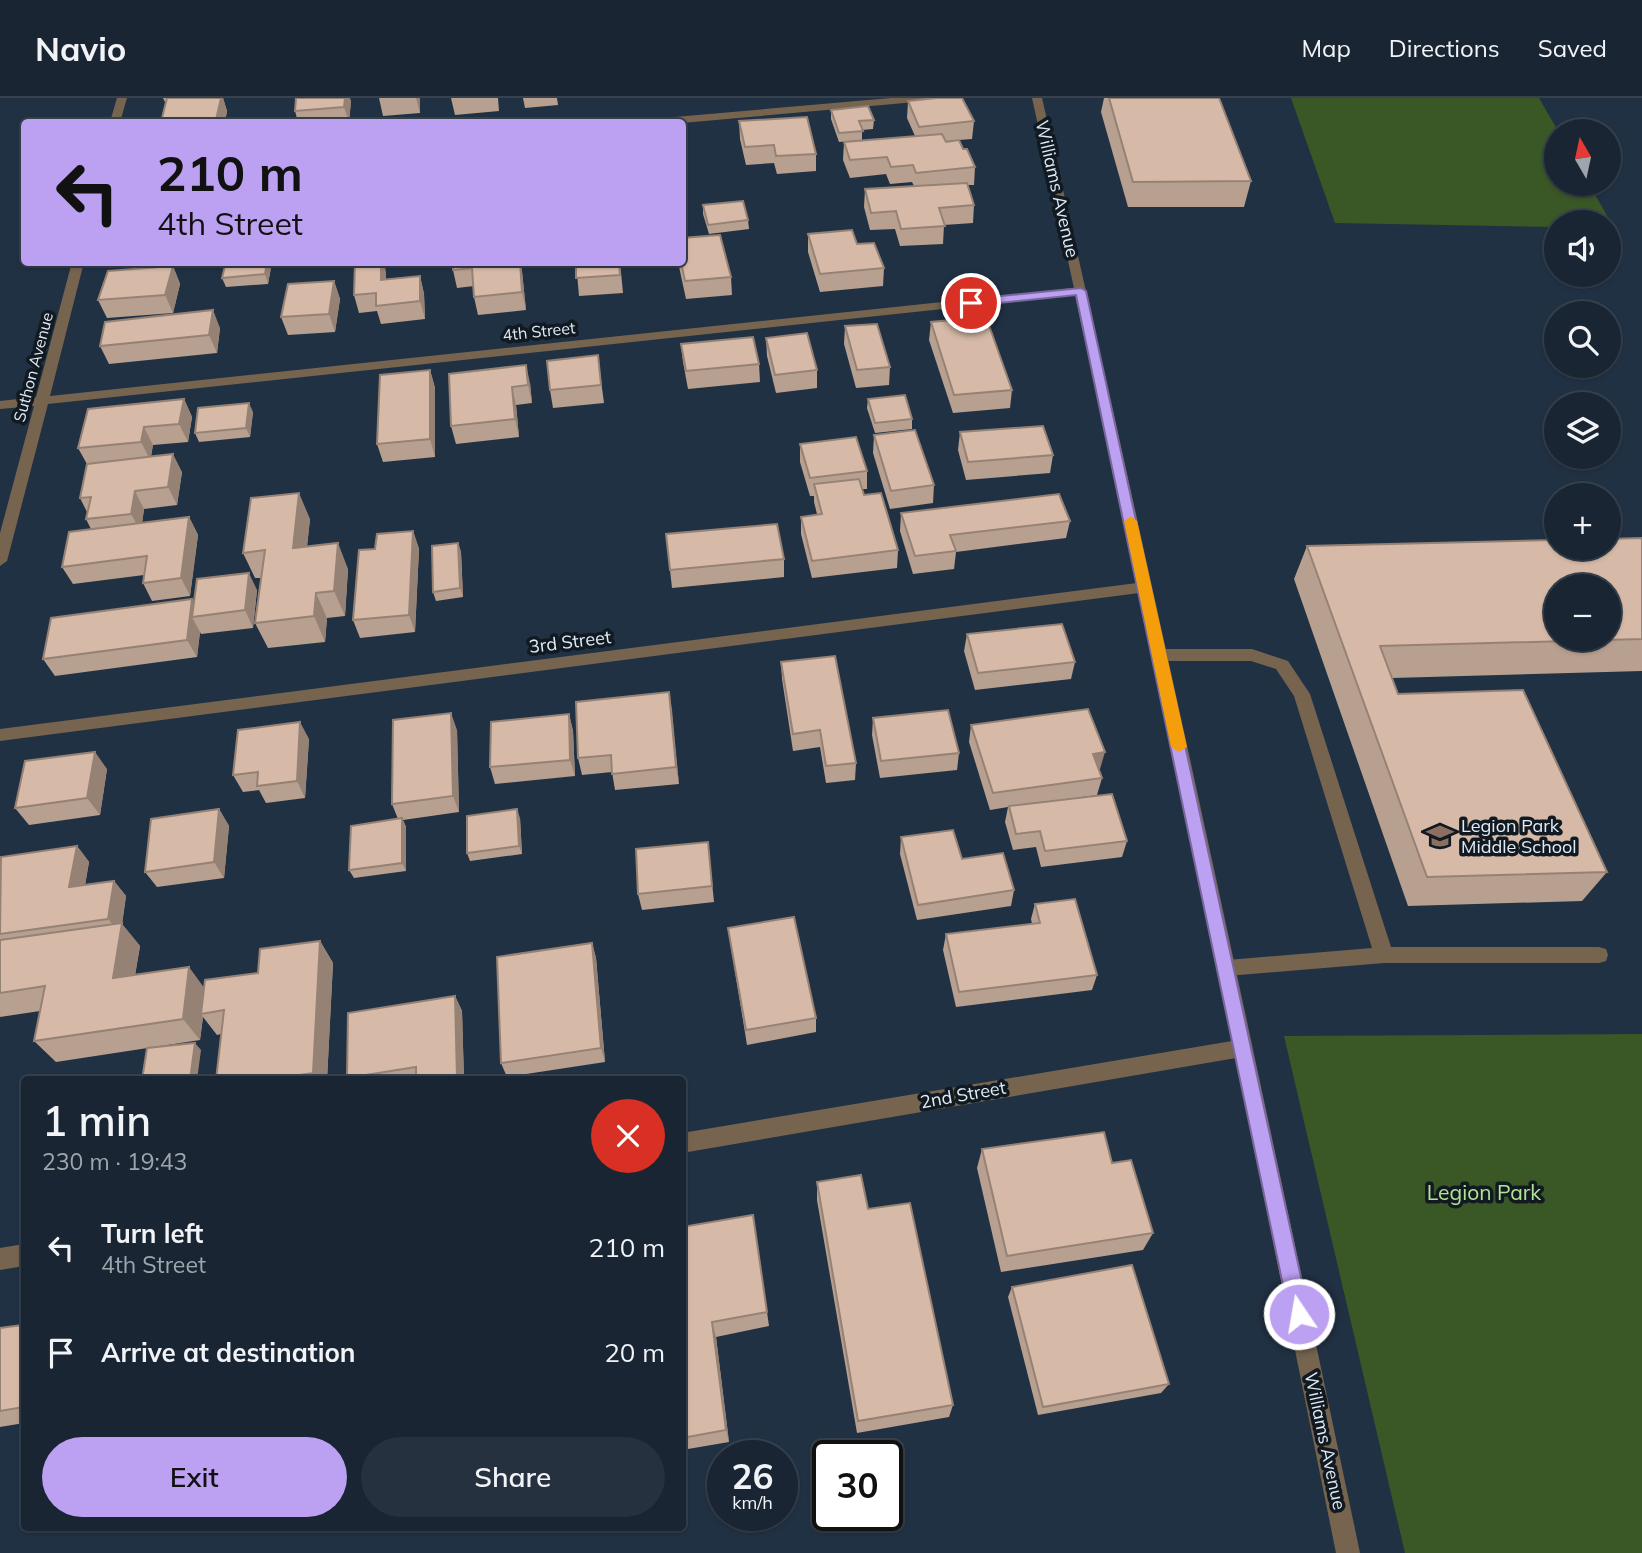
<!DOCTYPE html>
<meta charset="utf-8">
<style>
body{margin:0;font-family:Mulish,sans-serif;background:#26313f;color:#f1f3f6;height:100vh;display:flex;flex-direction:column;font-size:26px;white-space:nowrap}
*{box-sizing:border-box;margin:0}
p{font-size:23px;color:#9fa5ac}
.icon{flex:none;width:38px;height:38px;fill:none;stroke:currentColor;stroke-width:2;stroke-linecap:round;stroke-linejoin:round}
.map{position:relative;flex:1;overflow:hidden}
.drawer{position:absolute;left:21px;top:978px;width:665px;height:455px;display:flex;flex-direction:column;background:#192533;border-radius:7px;box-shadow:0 2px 5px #0004,0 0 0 2px #37424e}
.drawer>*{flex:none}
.top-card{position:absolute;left:21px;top:21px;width:665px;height:147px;border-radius:7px;box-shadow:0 2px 5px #0004,0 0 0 2px #37424e;background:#bca0f2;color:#111;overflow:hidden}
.needle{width:46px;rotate:351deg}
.fabs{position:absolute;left:1544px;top:21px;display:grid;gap:14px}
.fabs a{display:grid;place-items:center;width:77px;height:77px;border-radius:50%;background:#192533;box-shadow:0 2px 5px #0004,0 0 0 2px #37424e;font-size:35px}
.speed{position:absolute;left:707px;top:1342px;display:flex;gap:14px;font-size:35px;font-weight:700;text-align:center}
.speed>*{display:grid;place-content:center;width:91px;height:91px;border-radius:50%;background:#192533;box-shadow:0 2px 5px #0004,0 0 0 2px #37424e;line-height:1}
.speed small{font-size:18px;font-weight:400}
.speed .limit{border:4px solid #111;border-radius:10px;background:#fff;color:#111}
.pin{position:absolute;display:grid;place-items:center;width:60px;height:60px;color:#fff;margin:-30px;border:4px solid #fff;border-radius:50%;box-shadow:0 2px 7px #0007}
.me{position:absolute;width:77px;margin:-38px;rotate:348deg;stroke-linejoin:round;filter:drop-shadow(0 0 5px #0008)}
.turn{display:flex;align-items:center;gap:24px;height:147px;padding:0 21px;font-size:32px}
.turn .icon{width:91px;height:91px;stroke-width:2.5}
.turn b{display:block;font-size:49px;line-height:60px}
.round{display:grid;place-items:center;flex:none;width:74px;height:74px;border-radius:37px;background:#26313f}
.summary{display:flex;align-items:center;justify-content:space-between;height:119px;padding:0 21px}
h1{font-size:42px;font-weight:600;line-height:52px}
.action{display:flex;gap:14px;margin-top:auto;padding:14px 21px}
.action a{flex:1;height:80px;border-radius:42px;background:#bca0f2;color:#111;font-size:28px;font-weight:600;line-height:80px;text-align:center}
.action a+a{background:#26313f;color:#f1f3f6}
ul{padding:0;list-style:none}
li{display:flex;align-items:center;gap:21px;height:105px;padding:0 21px}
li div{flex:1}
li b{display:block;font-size:26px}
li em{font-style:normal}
header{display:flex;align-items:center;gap:42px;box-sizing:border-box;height:98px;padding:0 35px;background:#192533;border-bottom:2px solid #37424e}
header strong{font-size:33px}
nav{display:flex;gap:38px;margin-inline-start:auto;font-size:24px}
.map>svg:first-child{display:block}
.green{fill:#3a5726}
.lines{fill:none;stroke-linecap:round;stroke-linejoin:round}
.lane{fill:#76644f;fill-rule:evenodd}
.street{fill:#76644f;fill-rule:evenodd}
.wall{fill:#b8a090}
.shaded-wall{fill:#968275}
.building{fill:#d6baa7;stroke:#968275;stroke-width:2;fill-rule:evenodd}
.route{fill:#bca0f2;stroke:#7a689d;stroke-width:2}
.slow{fill:#f59e0b}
.labels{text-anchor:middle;stroke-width:7;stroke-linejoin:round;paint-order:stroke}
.far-street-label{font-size:16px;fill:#e1ecf9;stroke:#111921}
.street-label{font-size:18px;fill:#e1ecf9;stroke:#111921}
.poi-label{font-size:18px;fill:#e1ecf9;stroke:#111921;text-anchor:start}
.near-park-label{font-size:21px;fill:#b3e394;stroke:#111921}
</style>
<header>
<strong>Navio</strong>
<nav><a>Map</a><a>Directions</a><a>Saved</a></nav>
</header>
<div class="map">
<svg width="1642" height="1455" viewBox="0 0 1642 1455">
<rect width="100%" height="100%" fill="#213144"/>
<g class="green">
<path d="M1291,0h248l19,33h-2v53h33l25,44h-6v-6h-52v5l-221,-4z"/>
<path d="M1642,936v519h-237l-121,-517z"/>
</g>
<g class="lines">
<path class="lane" d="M1160,551h92l36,12 22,33 81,253h208l7,2 2,6 -2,6 -7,2h-215l-157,13 -7,-2 -2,-6 2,-6 7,-2 145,-12 -78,-252 -18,-27 -25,-8h-91l-8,-6z"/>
<g class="street">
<path d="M117,0h10l-7,24h-10z"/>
<path d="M891,0h41l-5,3 -245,22 -35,-1 5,-3z"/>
<path d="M1032,0h10c111,484 216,969 318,1455h-24l-100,-495 -554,95v-20l550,-92 -93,-448 -1139,148v-12l1137,-146 -62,-288 -1027,109 -41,157 -7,5v-33l34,-127 -34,3v-8l36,-4 36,-135h12l-34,134 1024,-108z"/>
<path d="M24,1146v22l-24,4v-22z"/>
</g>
</g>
<g class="wall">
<path d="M163,0h60l4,13 -2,11h-64l5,-18z"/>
<path d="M379,0h41v15l-37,3z"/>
<path d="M451,0h47l1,13 -44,4z"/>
<path d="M523,0h34l1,7 -33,3z"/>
<path d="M1104,0h115l32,83 -7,26h-116l-27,-95z"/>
<path d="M351,3l-2,21h-51l-3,-11z"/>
<path d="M908,3l66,20 -2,18 -26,2 17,8 12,18 -1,18h-7l7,20 -1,18 -29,2 -1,19 -43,2 -5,-17 -25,1 -6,-23 1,-18 49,-3 -2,-4 -22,2 -4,-10 -36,4 -7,-18 1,-18 71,-6 -8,-18z"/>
<path d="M831,12l43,10 -1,9 -11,1v10l-23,2 -8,-23z"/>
<path d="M739,23l77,33v17l-39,3 -3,-11 -28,2 -6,-26z"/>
<path d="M703,107l45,15 1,9 -40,5 -6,-20z"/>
<path d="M808,136l49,10 27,24 -1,18 -63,6 -12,-40z"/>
<path d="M128,164h38l-37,4z"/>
<path d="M226,164h46l-4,22 -42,3 -4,-9z"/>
<path d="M453,164h68l5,48 -48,5 -4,-18v-11l-17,2 -4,-18z"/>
<path d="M576,164h44l3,31 -44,3z"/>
<path d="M678,164h4l49,15 1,18 -46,4z"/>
<path d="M173,168l7,18 -7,29 -66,5 -9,-18z"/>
<path d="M386,174v7l34,-3 4,18 1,25 -44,5 -4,-13 -18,2 -5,-18z"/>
<path d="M334,183l6,18 -5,33 -47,3 -7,-18z"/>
<path d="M931,224l81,68 -2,18 -57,5 -24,-73z"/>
<path d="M845,228l45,41 -1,18 -33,3 -12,-44z"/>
<path d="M220,230l-3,25 -108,11 -9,-18z"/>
<path d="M766,240l51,32v18l-41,5 -9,-37z"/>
<path d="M681,246l78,20 1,18 -72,7 -5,-27z"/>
<path d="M430,272l5,18v69l-52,5 -6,-18z"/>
<path d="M600,275l4,30 -51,5 -3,-18z"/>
<path d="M449,276l81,9 2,20 -16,2 3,32 -63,7 -5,-18z"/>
<path d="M184,301l8,18 -4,25 -35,3 -2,12 31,15 -5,33 -33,4 -2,14 47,-6 9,18 -8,61 -38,5 -9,-18 1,-8 -71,9 -11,-17 29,-38 -5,-10 1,-7 -7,-14 7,-34 -9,-16z"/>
<path d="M868,301l44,20v10l-37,4 -8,-25z"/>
<path d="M253,314l-3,25 -51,5 -4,-9z"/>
<path d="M960,334l93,23 -3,18 -84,7 -8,-30z"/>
<path d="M874,337l60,50 -1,18 -43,6 -17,-56z"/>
<path d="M800,346l67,27v18h-5l2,6 34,55 -1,18 -85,10 -11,-44v-17l16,-3 -3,-12v-6h-4l-10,-34z"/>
<path d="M901,415l169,8 -4,17 -110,14 -2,17 -41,5 -13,-43z"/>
<path d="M310,421l-3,27 41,23 -3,47 -18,2 -2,24 -57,6 -13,-25 6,-45h-6l-12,-25z"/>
<path d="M413,433l6,18 -4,83 -55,6 -7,-18 22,-71z"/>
<path d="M666,436l118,25v18l-112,11z"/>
<path d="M1642,440v133l-250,7 6,16 209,178 -25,29 -174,5 -114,-327 13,-33z"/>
<path d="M458,445l3,9 2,45 -27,4 -3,-9z"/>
<path d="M257,492l-4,38 -52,6 -1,-2 -3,25 -142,19 -12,-17 149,-60 2,3z"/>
<path d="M967,536l108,28 -4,17 -96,11 -11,-39z"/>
<path d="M781,564l75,101 -1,17 -29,3 -6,-36 -27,4 -11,-72z"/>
<path d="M669,594l10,92 -64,6 -3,-18 -30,3 -4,-17z"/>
<path d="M569,616l4,17 2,45 -80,8 -5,-17z"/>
<path d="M873,620l86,35 -2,17 -77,8 -8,-43z"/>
<path d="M971,627l129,44h-2l4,9 -5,17 -36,5 66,41 -5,16 -81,10 -5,-20 -23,3 -8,-28 3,-15 -18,3 -21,-68z"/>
<path d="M457,632l2,82 -56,8 3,7v44l-52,7 -5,-8 49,-51 -6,-15z"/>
<path d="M309,641l-4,59 -39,5 -7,-13 -16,2 -10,-17z"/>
<path d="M107,671l-7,46 -71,10 -14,-17z"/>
<path d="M219,711l10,17 -5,52 -67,9 -12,-15z"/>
<path d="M520,720l2,36 -52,7 -3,-8z"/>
<path d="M901,739l61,22 52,31 -3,16 -94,14 -17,-66z"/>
<path d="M708,744l6,60 -72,8 -4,-16z"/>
<path d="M77,748l12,16 -4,23 29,-4 12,15 -4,28 18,22 -5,29 69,12 54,-14 62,-32 13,22 -6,117h-111l5,-46 -4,1 -14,-18 -3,23 -144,22 -22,-21 6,-30 -40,6v-157z"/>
<path d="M1035,806l62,71 -5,15 -136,17 -13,-57 3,-16 86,-10 -1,-5z"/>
<path d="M728,830l88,90v14l-69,13z"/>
<path d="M592,845l4,15 9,104 -98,15 -6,-14z"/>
<path d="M455,898l7,15 2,69h-116l-1,-2z"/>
<path d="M982,1051l130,14 41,70 -10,17 -142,22 -24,-104z"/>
<path d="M817,1084l51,27 85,196 -4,12 -92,16 -40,-233z"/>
<path d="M682,1129l85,85 2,14 -53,11 13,105 -47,8z"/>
<path d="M1012,1189l157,97 -8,9 -123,22 -30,-118z"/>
<path d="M24,1213v112l-24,4v-99l22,-3z"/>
</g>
<g class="shaded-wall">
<path d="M221,0h2l4,13 -2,11h-8l-1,-2z"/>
<path d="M345,0h5l1,3 -2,21 -5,-15z"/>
<path d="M416,0h4v15z"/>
<path d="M267,164h5l-4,22 -3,-10z"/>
<path d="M381,164h3l2,10v26l-5,-18z"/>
<path d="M520,164h1l5,48 -4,-18z"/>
<path d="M173,168l7,18 -7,29 -8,-18z"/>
<path d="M420,178l4,18 1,25 -5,-18z"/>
<path d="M334,183l6,18 -5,33 -6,-18z"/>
<path d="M213,212l7,18 -3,25 -8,-18z"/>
<path d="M526,267l4,18 2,20 -4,-18z"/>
<path d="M430,272l5,18v69l-5,-18z"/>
<path d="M512,289l4,18 3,32 -4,-18z"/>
<path d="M184,301l8,18 -4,25 -9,-18z"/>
<path d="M249,305l4,9 -3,25 -4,-9z"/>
<path d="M144,329l9,18 -3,15 -9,-18z"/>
<path d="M173,356l9,18 -5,33 -9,-18z"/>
<path d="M135,393l9,18 -3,23 -10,-18z"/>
<path d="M299,395l11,26 -6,55 -11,-26z"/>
<path d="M189,419l9,18 -8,61 -9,-18z"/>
<path d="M413,433l6,18 -4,83 -6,-17z"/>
<path d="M338,445l10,26 -3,47 -11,-25z"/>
<path d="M458,445l3,9 2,45 -3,-9z"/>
<path d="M249,475l8,17 -4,38 -8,-18z"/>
<path d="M316,495l11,25 -2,24 -11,-26z"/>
<path d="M192,501l9,17 -9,1 8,15 -3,25 -10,-17z"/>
<path d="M669,594l3,18 7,74 -3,-17z"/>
<path d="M451,615l6,17 2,82 -6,-16z"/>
<path d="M569,616l4,17 2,45 -5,-16z"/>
<path d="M300,624l9,17 -4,59 -8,-17z"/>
<path d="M95,654l12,17 -7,46 -13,-17z"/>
<path d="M1105,654l-5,17 -11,2 4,-17z"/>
<path d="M219,711l10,17 -5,52 -10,-16z"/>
<path d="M517,711l3,9 2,36 -3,-8z"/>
<path d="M402,720l4,9v44l-4,-8z"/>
<path d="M77,748l12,16 -7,41 -13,-16z"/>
<path d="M114,783l12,15 -4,28 18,22 -9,54 -18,-22 7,-45 -12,-14z"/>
<path d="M320,843l13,22 -6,117h-9l-5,-7z"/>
<path d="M592,845l4,15 9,104 -4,-14z"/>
<path d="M189,869l16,22 -4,25 2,3 -3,23 -17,-21z"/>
<path d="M455,898l7,15 2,69h-6l-1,-2z"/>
<path d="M195,945l6,7 -4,30h-7z"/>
<path d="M712,1224l4,15 13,105 -3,-12z"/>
</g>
<g class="building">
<path d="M167,0h54l-5,22 -31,2h-24z"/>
<path d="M296,0h49l-1,9 -49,4z"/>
<path d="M937,0h25l12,23 -55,6 -11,-26z"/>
<path d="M1109,0h110l32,83 -118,1z"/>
<path d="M868,8l6,14 -15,1 4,10 -24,2 -8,-23z"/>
<path d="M807,19l9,37 -40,2 -2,-11 -29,2 -6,-26z"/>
<path d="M942,36l4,8 13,-2 4,9h4l8,18 -59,6 -3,-8 -22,2 -4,-10 -37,3 -6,-18z"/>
<path d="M967,85l7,22 -35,3 6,18 -44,3 -5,-18 -25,2 -6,-24z"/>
<path d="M743,103l5,19 -40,5 -5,-20z"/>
<path d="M852,132l5,14 17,-1 10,25 -64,6 -12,-40z"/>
<path d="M720,137l11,42 -46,4 -4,-19h1v-24z"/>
<path d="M226,164h41l-2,12 -43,4z"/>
<path d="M355,164h26v18l39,-4v25l-44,5v-13l-22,2z"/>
<path d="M453,164h67l2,30 -48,5 -2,-29 -19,2z"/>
<path d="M576,164h43l1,13 -44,3z"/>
<path d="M173,168l-8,29 -67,5 10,-29z"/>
<path d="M334,183l-5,33 -48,3 7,-33z"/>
<path d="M213,212l-4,25 -109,11 5,-24z"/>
<path d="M986,219l26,73 -58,5 -23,-73z"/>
<path d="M877,226l13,43 -33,3 -12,-44z"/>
<path d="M807,235l10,37 -42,5 -9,-37z"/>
<path d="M753,239l6,27 -73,7 -5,-27z"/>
<path d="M598,257l3,30 -51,5 -3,-29z"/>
<path d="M526,267l2,20 -16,2 3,32 -64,7 -2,-52z"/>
<path d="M430,272v69l-53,5 3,-69z"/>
<path d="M905,297l7,24 -37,4 -7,-24z"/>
<path d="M184,301l-5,25 -35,3 -3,15 -63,6 10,-39z"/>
<path d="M249,305l-3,25 -51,5 3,-25z"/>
<path d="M1043,328l10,29 -85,7 -8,-30z"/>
<path d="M915,332l19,55 -43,6 -17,-56z"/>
<path d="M856,339l11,34 -57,7 -10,-34z"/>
<path d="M173,356l-5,33 -33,4 -4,23 -45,5 5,-22 -11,1 7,-34z"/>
<path d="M859,381l5,16 17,-2 17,57 -86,11 -11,-44 21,-3 -8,-30z"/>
<path d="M299,395l-6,55 45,-5 -4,48 -18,2 -2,23 -59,7 10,-73 -22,3 8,-55z"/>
<path d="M1059,396l11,27 -120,14 6,16 -41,5 -14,-43z"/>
<path d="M189,419l-8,61 -38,5 4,-27 -85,11 7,-35z"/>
<path d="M777,426l7,35 -114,11 -4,-36z"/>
<path d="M413,433l-4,84 -56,5 6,-70 16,-1 2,-15z"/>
<path d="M1642,440v101l-262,7 18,48 125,-4 84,182 -180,5 -120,-331 249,-6v8h52v-9zM1556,488h52v53h-52z"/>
<path d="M458,445l2,45 -27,4 -1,-46z"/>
<path d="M249,475l-4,37 -53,7 5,-38z"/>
<path d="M192,501l-5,41 -144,19 8,-41z"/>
<path d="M1062,526l13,38 -97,11 -11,-39z"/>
<path d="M835,558l21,107 -30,3 -6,-36 -27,4 -12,-72z"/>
<path d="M669,594l7,75 -64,7 -1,-19 -33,3 -2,-56z"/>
<path d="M1088,611l17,43 -12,2 9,24 -109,15 -22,-68z"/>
<path d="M948,612l11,43 -78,8 -8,-43z"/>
<path d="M451,615l2,83 -61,8 1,-84z"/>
<path d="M569,616l1,46 -80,7 1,-45z"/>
<path d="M300,624l-3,59 -40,5 1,-14 -25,3 5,-45z"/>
<path d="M95,654l-8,46 -72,10 10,-47z"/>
<path d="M1112,696l15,47 -82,10 -5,-20 -24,3 -7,-28z"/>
<path d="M219,711l-5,53 -69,10 6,-53z"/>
<path d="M517,711l2,37 -52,7v-37z"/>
<path d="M402,720v45l-53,7 2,-44z"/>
<path d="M953,732l9,29 41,-6 11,37 -96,15 -17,-68z"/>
<path d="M708,744l4,44 -74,8 -2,-45z"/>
<path d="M77,748l-8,41 45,-6 -6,38 -108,15 1,-77z"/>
<path d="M1075,801l22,76 -138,17 -13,-58 94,-11 -5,-19z"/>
<path d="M794,819l22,101 -70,12 -18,-102z"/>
<path d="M122,825l-9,55 76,-11 -6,52 -149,22 11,-55 -45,7v-53z"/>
<path d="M320,843l-7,132 -47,7h-50l8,-70 -23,4 4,-34 53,-7 2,-24z"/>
<path d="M592,845l9,105 -100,15 -4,-106z"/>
<path d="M455,898l2,82 -8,2h-33v-13l-69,11 1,-65z"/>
<path d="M195,945l-5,37h-48l5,-32z"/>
<path d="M1104,1034l8,31 19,-3 22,73 -146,23 -25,-107z"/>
<path d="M861,1077l7,34 42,-6 43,202 -95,16 -41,-239z"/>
<path d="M753,1117l14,97 -55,10 14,108 -44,8v-211z"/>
<path d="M1132,1167l37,119 -126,23 -31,-120z"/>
<path d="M24,1213v96l-24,4v-83l22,-3z"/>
</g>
<path class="route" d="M1081,190l5,3 223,1023 -3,7 -7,3 -7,-3 -3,-7 -213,-1019 -105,11 -5,-3 5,-4z"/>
<path class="slow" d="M1131,418l6,5 50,226 -8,5 -8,-5 -47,-226z"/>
<defs>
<symbol id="school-bare" viewBox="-9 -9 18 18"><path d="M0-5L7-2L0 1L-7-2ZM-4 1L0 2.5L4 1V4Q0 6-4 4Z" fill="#8d6e63" stroke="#111921" stroke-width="2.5" paint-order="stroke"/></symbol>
</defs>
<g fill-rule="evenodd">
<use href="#school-bare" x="1421" y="719" width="38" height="38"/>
</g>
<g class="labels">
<g class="far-street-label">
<text transform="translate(539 233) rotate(-6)" y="6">4th Street</text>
<text transform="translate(33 269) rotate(-75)" y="6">Suthon Avenue</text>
</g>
<g class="street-label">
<text transform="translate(1057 91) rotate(77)" y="6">Williams Avenue</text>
<text transform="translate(570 544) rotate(-7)" y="6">3rd Street</text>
<text transform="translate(963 997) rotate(-10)" y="6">2nd Street</text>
<text transform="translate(1325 1343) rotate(78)" y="6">Williams Avenue</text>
</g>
<g class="poi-label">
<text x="1461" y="734">Legion Park<tspan x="1461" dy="21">Middle School</tspan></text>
</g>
<g class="near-park-label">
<text x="1484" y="1102">Legion Park</text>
</g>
</g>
</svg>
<div class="fabs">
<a><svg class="needle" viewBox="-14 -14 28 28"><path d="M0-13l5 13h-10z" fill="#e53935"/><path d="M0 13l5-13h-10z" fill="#9fa5ac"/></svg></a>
<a><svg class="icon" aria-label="sound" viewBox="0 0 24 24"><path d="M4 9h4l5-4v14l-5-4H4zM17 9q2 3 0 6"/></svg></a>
<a><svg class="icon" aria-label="search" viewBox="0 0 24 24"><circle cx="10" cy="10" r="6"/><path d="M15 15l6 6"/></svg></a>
<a><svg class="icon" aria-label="layers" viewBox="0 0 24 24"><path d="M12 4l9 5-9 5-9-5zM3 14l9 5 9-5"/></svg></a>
<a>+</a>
<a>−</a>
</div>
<div class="speed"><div>26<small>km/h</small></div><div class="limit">30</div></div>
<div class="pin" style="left:971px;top:205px;background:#d93025"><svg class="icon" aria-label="arrive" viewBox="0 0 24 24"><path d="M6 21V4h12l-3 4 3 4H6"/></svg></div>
<svg class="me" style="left:1299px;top:1216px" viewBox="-20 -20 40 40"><circle r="17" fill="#bca0f2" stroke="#fff" stroke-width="3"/><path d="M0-11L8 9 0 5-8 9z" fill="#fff"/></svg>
<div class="top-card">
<div class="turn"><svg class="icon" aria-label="left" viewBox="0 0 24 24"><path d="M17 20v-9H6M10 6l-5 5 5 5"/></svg><div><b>210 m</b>4th Street</div></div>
</div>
<section class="drawer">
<div class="summary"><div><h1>1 min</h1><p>230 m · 19:43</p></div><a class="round" style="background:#d93025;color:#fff"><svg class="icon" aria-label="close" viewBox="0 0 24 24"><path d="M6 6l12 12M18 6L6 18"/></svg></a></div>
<ul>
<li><svg class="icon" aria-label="left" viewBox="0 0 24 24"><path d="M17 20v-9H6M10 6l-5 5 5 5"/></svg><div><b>Turn left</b><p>4th Street</p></div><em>210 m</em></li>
<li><svg class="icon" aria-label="arrive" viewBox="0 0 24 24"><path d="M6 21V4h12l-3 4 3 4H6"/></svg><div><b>Arrive at destination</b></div><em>20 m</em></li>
</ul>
<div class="action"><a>Exit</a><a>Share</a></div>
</section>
</div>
